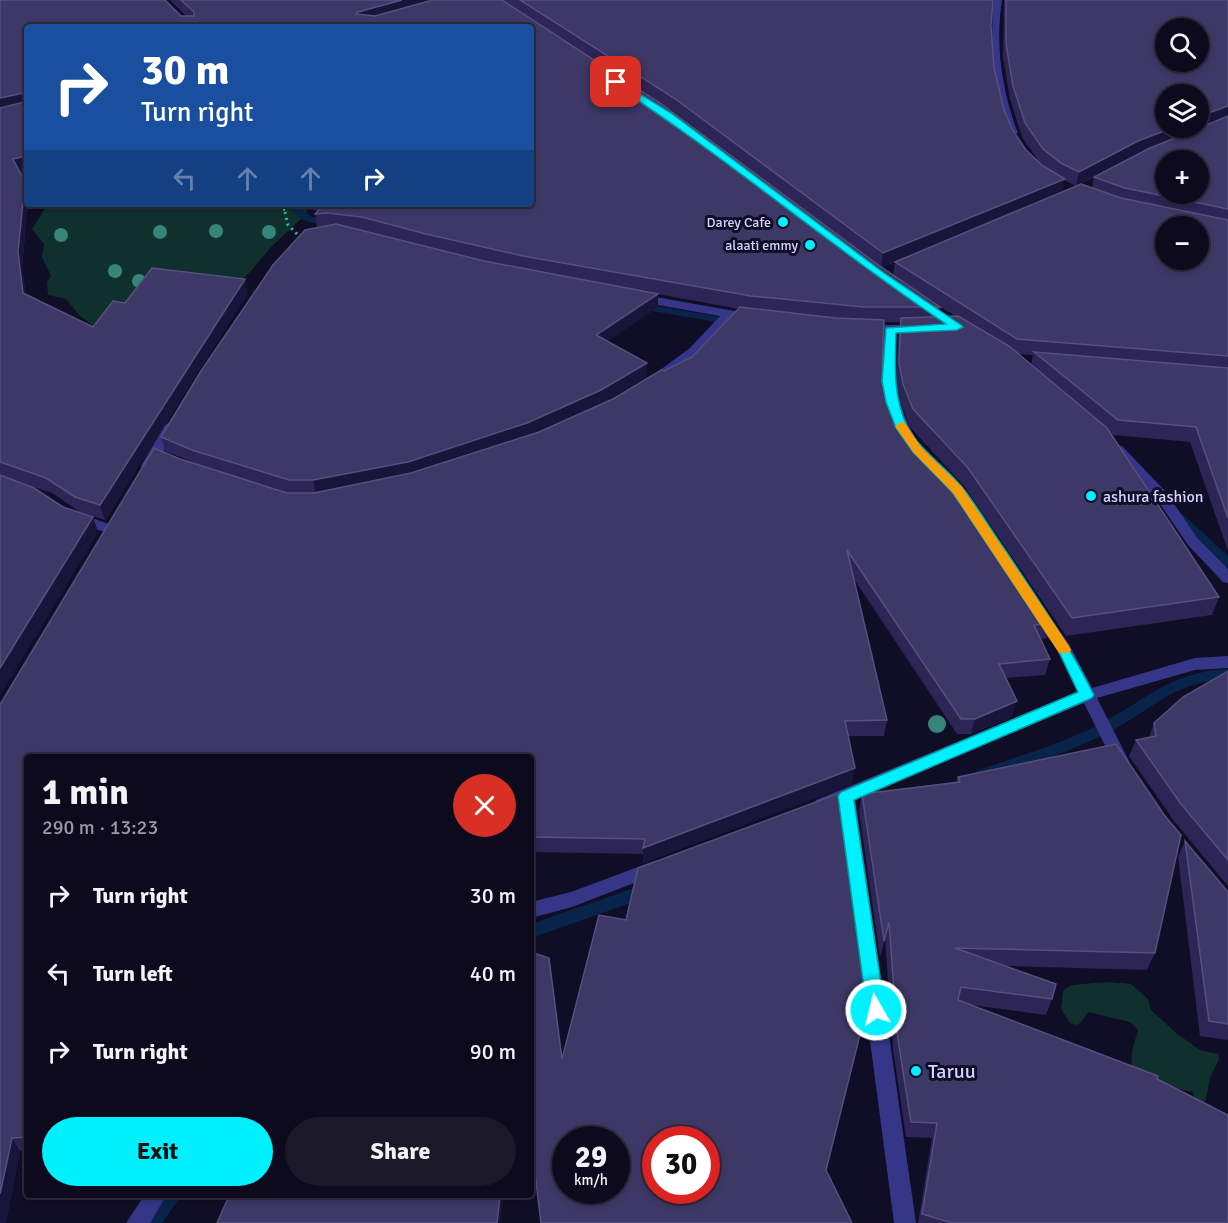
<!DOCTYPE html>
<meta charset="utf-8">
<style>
body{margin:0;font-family:Signika,sans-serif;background:#1a1829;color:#f1f3f6;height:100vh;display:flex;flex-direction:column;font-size:22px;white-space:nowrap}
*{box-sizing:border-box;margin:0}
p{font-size:20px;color:#9a9aa3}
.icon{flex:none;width:33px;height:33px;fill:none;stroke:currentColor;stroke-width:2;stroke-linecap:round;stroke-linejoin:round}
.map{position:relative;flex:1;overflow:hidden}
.side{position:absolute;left:24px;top:754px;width:510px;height:444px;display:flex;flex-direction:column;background:#0c0a1c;border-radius:6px;box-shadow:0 3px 9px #0003,0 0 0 2px #2c2b3b}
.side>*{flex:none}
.banner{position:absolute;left:24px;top:24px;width:510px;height:183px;border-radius:6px;box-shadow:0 3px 9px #0003,0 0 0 2px #2c2b3b;background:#1a4fa0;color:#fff;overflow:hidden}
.controls{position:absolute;left:1155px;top:18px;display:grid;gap:12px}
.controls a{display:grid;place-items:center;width:54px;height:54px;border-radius:50%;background:#0c0a1c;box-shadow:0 3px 9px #0003,0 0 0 2px #2c2b3b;font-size:30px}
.speed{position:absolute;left:552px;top:1126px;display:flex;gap:12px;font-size:30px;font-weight:700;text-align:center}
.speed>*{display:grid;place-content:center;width:78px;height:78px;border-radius:50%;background:#0c0a1c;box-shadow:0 3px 9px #0003,0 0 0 2px #2c2b3b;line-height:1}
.speed small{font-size:15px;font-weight:400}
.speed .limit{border:9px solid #d22;background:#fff;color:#111}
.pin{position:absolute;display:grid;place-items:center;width:51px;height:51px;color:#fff;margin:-26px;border-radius:12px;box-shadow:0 3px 9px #0006}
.me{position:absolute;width:66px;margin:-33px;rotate:352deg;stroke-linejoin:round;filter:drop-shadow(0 0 4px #0008)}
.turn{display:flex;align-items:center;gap:21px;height:126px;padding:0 18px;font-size:27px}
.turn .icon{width:78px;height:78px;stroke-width:2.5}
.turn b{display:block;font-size:42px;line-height:51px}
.lanes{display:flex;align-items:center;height:57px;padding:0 18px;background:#0003;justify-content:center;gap:30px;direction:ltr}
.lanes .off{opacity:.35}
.round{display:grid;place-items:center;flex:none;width:63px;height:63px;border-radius:32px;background:#1a1829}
.summary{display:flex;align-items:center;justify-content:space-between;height:102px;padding:0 18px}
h1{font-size:36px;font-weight:700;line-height:45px}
.primary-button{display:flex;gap:12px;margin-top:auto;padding:12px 18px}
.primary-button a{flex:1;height:69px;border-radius:36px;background:#00f1fd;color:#111;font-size:24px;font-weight:700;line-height:69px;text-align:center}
.primary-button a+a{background:#1a1829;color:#f1f3f6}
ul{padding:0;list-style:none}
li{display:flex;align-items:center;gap:18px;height:78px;padding:0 18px}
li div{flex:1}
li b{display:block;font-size:22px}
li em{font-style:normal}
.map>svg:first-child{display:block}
.green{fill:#10302e}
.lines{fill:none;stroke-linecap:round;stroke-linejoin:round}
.stream{fill:#09244a;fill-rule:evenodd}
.path-far1{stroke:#27bead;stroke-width:2;stroke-dasharray:2 3;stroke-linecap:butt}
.path{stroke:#27bead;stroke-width:3;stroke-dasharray:2 4;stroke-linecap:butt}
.minor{fill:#353688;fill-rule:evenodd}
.tree{fill:#368578}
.wall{fill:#2c2555;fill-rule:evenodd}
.shaded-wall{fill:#19143a}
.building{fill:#3e3867;stroke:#56507f;stroke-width:1.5;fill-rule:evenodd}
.route{fill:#00f1fd;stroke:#009da4;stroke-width:1.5}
.slow{fill:#f59e0b}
.poi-dot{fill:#00f1fd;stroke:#100d26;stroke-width:2}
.labels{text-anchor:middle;stroke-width:6;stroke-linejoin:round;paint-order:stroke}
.far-poi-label{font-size:14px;fill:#d5d2ff;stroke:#100d26;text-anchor:end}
.poi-label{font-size:16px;fill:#d5d2ff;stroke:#100d26;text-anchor:start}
.near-poi-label{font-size:20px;fill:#d5d2ff;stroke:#100d26;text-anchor:start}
</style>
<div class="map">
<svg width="1228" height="1223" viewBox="0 0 1228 1223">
<rect width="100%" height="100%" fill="#100d26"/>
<g class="green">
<path d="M48,204h264l-12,16 -28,26 -21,25 -56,50 -35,10 -67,-5 -14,-11 -13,-16 -18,-4 -1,-13 4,-6 -9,-19 2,-13 -12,-15z"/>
<path d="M1108,982l23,2 17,15 3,11 25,23 24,17 18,4 1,5 -8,16 -7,31 -10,-6 -1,-8 -54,-12 -8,-7 1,-22 6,-21 -8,-8 -41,-10 -11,13 -8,-2 -9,-14 2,-18 8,-6z"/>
</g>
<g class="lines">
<g class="stream">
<path d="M284,204h11l16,12 25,10 -5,3 -28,-9z"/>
<path d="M639,303l94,16 5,3 -5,3 -98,-17v-4z"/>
<path d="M1180,514l4,1 44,41v12l-5,-1 -47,-46 -2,-3 2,-3z"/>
<path d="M1228,669v10c-58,3 -77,33 -125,56 -39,19 -81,33 -122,46l-5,-2 -2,-4 2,-4c40,-14 82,-26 120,-45 50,-25 72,-54 132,-57z"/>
<path d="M648,883l6,2 2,5 -2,5 -123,43v-14z"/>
<path d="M160,1196h21l-19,27h-22l3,-7z"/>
</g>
<path class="path-far1" d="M283,204l2,10"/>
<path class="path" d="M285,212l3,13 13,13"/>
<g class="minor">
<path d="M994,0h8c-7,44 0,92 16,133l-5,3c-21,-9 -23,-114 -19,-136z"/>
<path d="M639,294l112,20 6,4 -6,4 -20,-4 -33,36 -42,29 -6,-4 2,-3 38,-28 30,-32 -85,-15 -2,-3z"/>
<path d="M864,325h54l6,4 -6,4h-22c-1,36 -1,70 18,102l-2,3h-10c-21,-33 -20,-68 -18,-105l-24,-1v-6z"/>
<path d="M172,421l7,4 -24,41 -2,3h-10l-2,-3 24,-41z"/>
<path d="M1117,445l5,1 44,46 32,47 30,30v14l-5,-1 -35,-37 -32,-47 -44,-46 -2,-3z"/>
<path d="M77,513l38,13 2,3 -7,5 -38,-13 -2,-3 2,-3z"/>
<path d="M1039,607l5,1 25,36 23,44 103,-30 33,-2v12l-33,2 -98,28 32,63 -2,5 -6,1 -6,-1 -31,-63 -229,96 61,424h-22l-55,-418 -17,7 -6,-2 -2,-5 2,-5 262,-108 -20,-42 -27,-38z"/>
<path d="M654,861l6,2 3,5 -3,5 -88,34 -41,11v-16l40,-10z"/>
<path d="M144,1196h22l-16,27h-24z"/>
</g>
</g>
<g class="tree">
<circle cx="216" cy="231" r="7"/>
<circle cx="160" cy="232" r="7"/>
<circle cx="269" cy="232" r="7"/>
<circle cx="61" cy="235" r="7"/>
<circle cx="115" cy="271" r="7"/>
<circle cx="139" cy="281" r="7"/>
<circle cx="937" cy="724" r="9"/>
</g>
<g class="wall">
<path d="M0,0l181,16h5l-16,-16h823l-2,25 3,43 10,42 8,19 14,21 14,13 -18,-26 -12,-38 -7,-42 1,-57h224v551l-38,-109 -77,-7 -3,-3 109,165 -7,18 -146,21 -102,-150 -54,-59 -10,-26 -4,-20 2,-46 2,-13h-16l-2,44 13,48 156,209 -4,15 -6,1 9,20 -5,16 -39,3 6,39 -41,17h-14l-103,-155 33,141 -3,16h-36l4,48 -209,79v-9l-112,-2v-94h-504v393h-7l-14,72 -5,-520 179,-244 15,4 -30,-12 -4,-14 156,-209 -2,-14 3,-3 -16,-3v-4h229l-504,-177v144l-7,2 5,9 2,7v15h1l-6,63 4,28 67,32 32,-24 123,-10 -143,227 -25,-8 -28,-19 -37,-12 48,26 30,10 5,15 -98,163zM614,73l59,38 206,154zM1144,151l-50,26 -2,11 -13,-3 55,-30zM1064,180l12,6 -14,6zM895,262l-2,13 -11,-8zM658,294l81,15 -47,48 -79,42 -12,5 45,-27 1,-14 -40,-22 51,-34zM928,299l27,17 -17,1 2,-10zM1018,354l15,1 -2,10zM242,478l46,15h-1z"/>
<path d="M1228,671v215l-54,-65 -45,-65 7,-16 13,-3 5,-14z"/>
<path d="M958,777l197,176 -8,17 -142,-4 47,33 -6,16 -74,-10 185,74 71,144h-310l14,-85 -26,-1 -13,-88 -8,-110 -5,18 -21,-146 3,-17 94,-12z"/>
<path d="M1185,841l43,51v148l-28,-4 -22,-179z"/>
</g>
<g class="shaded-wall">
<path d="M402,0h48l-91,25 -3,-11 2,-2z"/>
<path d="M24,93l3,9 -27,11v-15z"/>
<path d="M1228,106v12l-94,37 -58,31 3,-14 59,-31 34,-13h26v-11z"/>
<path d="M27,156v15l-10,2 -4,-14z"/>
<path d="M1065,179l-4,14 -180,74 2,-14z"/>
<path d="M25,182l2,7v15h1l-6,63 6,41 -5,-15 -5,-41z"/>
<path d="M245,279l3,14 -143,227 -5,-15z"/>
<path d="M658,294v13l-62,42v-14z"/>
<path d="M647,363l-1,14 -45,27 -73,33 -119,39 -93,18 -3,-14z"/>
<path d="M93,517l5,15 -98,163v-27z"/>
<path d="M1017,701l-5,16 -41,17 4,-15z"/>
<path d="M855,768l-3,16 -209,79v-15z"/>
<path d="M12,1138l8,13 -14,72h-6v-29z"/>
<path d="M500,1196h4l-4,27h-3z"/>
</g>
<g class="building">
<path d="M0,0h165l16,16h13v-4l-13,-12h221l-44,12 -2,2 19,2 58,-16h69l161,105 214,159 63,43h-76l-113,-11 -228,-40 -97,-22 -64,-17 -35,-4 -12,1 9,-10h207v-177h-504v129l-14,3 12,23 -7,70 5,41 70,34 20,-26 12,2 27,-35 93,11 -145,226 -25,-8 -29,-19 -46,-16v-354l24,-6v-9l-24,5z"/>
<path d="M520,0h473l-2,25 3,43 10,42 8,19 14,21 17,16 22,13 -182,74 -209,-155z"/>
<path d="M1006,0h222v106l-30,11v-23h-32v34h6l-34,13 -59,31 -18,-9 -18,-14 -18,-26 -12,-37 -7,-42zM1166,28h32v34h-32z"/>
<path d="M1228,116v93l-103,-21 -31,-11 54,-28zM1166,160h32v34h-32z"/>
<path d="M1081,184l40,14 107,22v136l-211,-17 -122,-77zM1166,226h32v34h-32z"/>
<path d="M336,224l148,37 174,33 -62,41 51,28 -46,27 -74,33 -119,39 -95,18h-24l-97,-30 -31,-13 40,-66 72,-106 32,-35z"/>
<path d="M740,307l96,11 48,2 -2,46 13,48 18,24 40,41 98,144 -17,2 16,34 -51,5 18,37 -42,18h-14l-114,-169 40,170 -42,1 10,47 -212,80 2,-9 -114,-2v-79h-504v379l-15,1 -12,56v-491h1l153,-255 26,11 107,34h27l97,-20 128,-41 74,-33 48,-29 3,1 28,-14z"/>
<path d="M958,316l51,30 98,82 112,169 -147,21 -104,-150 -55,-59 -10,-25 -4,-21 2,-45z"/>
<path d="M1034,352l194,16v150l-32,-91 -78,-7z"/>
<path d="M0,475l34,13 29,19 30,10 -93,151z"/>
<path d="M1228,671v189l-47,-56 -45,-64 20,-4 -2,-13 29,-26z"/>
<path d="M1116,744l49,72 16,19 -26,118 -200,-5 101,36 -4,15 -91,-12 -3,13 200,76 -1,3 71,36v108h-276l-30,-9 15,-91 -26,-1 -14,-89 -8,-111 -5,19 -22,-147 98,-12 -2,-5z"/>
<path d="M840,793l28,210 -42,167 26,53h-311l-10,-83v-188l18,6 13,101 37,-144 27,5 12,-52zM566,1140h50v51h-50zM656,1140h50v51h-50z"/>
<path d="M1185,841l43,51v132l-19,-3z"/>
<path d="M229,1196h271l-3,27h-280z"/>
</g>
<path class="route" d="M613,81h6l52,32 213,160 77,52 2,2 -6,3 -61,3c-1,33 -3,63 11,93 13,25 38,40 55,61 16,20 29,43 44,64 32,48 62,92 88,144l-2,3 -238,102 31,210 -3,5 -6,3 -6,-3 -3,-5 -29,-214 3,-4 237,-100 -20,-42 -105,-157 -40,-41 -17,-24 -10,-26 -4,-21 4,-53 60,-4c-114,-76 -218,-166 -333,-240z"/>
<path class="slow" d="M901,422l4,1 16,24 41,40 107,159 2,4 -2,3h-10l-106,-160 -40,-41 -18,-26z"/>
<g class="poi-dot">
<circle cx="783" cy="222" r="6"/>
<circle cx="810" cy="245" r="6"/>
<circle cx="1091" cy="496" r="6"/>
<circle cx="916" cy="1071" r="6"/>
</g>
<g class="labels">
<g class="far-poi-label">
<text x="771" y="227">Darey Cafe</text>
<text x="798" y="250">alaati emmy</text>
</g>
<g class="poi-label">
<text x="1103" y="502">ashura fashion</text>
</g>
<g class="near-poi-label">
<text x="928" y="1078">Taruu</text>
</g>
</g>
</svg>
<div class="controls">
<a><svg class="icon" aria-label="search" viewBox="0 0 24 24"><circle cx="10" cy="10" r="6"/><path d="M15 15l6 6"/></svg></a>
<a><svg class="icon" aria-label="layers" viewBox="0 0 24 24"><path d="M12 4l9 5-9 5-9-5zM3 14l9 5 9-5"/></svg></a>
<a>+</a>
<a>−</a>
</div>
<div class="speed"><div>29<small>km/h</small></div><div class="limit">30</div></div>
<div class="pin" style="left:616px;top:82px;background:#d93025"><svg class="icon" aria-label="arrive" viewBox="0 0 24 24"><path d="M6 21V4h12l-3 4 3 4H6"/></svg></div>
<svg class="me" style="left:876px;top:1010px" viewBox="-20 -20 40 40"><circle r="17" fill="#00f1fd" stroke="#fff" stroke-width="3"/><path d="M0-11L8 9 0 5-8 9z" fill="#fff"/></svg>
<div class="banner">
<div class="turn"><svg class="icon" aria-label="right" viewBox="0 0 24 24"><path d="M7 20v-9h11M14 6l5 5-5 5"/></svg><div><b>30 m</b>Turn right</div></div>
<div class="lanes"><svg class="icon off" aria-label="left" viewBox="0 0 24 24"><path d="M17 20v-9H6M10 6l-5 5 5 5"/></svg><svg class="icon off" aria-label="ahead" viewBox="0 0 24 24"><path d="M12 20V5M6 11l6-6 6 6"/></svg><svg class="icon off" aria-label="ahead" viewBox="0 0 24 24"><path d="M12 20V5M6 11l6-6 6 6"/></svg><svg class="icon" aria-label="right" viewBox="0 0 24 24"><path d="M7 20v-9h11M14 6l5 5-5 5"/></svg></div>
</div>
<section class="side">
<div class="summary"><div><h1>1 min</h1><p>290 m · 13:23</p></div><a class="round" style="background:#d93025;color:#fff"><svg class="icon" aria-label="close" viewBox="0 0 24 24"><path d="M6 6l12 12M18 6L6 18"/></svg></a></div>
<ul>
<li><svg class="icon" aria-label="right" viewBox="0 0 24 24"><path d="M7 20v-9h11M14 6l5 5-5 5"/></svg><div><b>Turn right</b></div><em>30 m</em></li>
<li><svg class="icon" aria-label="left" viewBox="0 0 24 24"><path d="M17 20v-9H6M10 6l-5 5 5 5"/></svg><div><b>Turn left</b></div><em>40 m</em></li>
<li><svg class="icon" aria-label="right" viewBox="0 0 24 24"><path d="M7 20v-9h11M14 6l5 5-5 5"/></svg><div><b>Turn right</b></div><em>90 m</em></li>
</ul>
<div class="primary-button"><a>Exit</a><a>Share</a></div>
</section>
</div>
